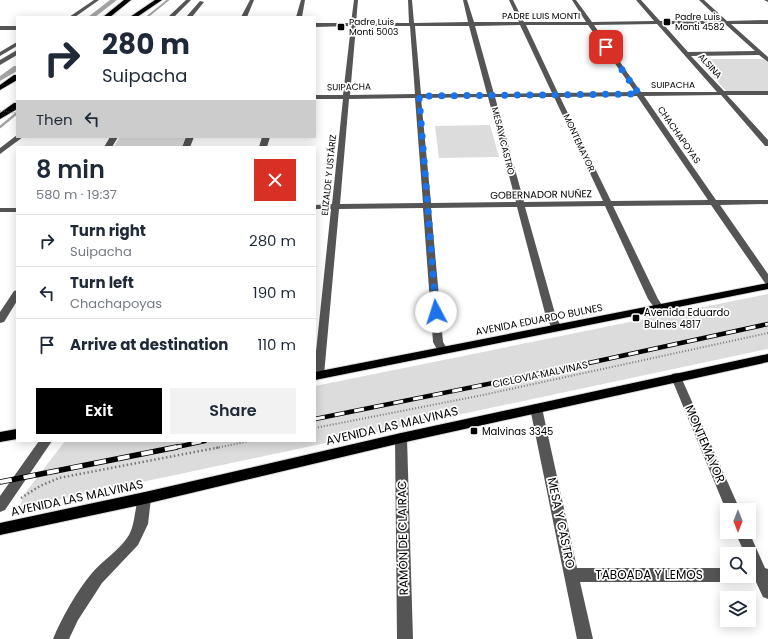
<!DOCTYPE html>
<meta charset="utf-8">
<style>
body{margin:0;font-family:Poppins,sans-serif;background:#f2f2f3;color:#1f2937;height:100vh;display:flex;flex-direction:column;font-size:15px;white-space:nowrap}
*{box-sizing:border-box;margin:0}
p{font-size:13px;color:#747a83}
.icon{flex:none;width:22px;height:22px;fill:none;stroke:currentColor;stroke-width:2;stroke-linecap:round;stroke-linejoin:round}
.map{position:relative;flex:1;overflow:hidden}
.details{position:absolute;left:16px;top:146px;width:300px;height:296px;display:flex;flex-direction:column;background:#fff;border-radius:0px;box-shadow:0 2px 10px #0003}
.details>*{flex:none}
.banner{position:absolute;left:16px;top:16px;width:300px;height:122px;border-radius:0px;box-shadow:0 2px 10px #0003;background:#fff;color:#1f2937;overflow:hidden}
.needle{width:26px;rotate:180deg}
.tools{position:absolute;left:720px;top:503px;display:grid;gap:8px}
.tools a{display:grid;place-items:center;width:36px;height:36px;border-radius:0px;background:#fff;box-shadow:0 2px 10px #0003;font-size:20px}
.pin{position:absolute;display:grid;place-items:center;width:34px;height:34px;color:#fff;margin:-17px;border-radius:8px;box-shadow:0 2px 6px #0006}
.me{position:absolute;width:44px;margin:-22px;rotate:355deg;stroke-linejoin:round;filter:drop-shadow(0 0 3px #0008)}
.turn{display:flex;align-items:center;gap:14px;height:84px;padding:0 20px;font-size:18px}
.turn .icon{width:52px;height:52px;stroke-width:2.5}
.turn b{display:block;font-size:28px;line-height:34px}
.then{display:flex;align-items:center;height:38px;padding:0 20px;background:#0003;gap:8px;font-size:15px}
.round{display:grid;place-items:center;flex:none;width:42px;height:42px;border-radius:0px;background:#f2f2f3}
.head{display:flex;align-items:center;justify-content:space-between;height:68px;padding:0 20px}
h1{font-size:24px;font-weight:600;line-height:30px}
.action{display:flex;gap:8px;margin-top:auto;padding:8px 20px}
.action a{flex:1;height:46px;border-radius:0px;background:#000;color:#fff;font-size:16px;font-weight:600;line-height:46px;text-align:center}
.action a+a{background:#f2f2f3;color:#1f2937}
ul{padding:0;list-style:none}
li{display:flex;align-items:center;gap:12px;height:52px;padding:0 20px;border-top:1px solid #e0e1e3}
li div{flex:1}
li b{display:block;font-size:15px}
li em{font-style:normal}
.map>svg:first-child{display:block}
.green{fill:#dcdcdc}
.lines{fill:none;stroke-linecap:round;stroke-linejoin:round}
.stream-far1{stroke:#a3a3a3;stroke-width:2}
.stream{stroke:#a3a3a3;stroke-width:2.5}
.canal{fill:#a3a3a3;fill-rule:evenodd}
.major-casing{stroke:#dbdbdb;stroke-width:2}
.highway-casing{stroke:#dbdbdb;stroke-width:2}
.path-far1{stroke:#777;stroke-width:2;stroke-dasharray:1 2;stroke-linecap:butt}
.path{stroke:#777;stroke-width:2.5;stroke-dasharray:1.5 2.5;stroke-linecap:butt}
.minor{fill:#555;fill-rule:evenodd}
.major{fill:#000;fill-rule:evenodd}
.highway{fill:#000;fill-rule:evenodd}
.rail-far1-casing{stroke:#000;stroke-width:4.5}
.rail-casing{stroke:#000;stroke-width:5.5}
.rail-far1{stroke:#fff;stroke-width:3;stroke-dasharray:10;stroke-linecap:butt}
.rail{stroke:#fff;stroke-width:4;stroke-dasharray:12;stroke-linecap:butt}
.path-bridge{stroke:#777;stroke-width:1.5;stroke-dasharray:0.5 1.5;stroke-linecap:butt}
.route{stroke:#1a73e8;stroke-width:7;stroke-dasharray:0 12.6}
.poi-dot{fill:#000;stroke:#fff;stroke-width:1.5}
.labels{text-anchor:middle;stroke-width:3.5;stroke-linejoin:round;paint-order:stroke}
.far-street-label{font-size:9px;fill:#000;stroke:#fff}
.far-poi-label{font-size:9px;fill:#000;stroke:#fff;text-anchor:start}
.street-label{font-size:10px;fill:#000;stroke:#fff}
.poi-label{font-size:10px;fill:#000;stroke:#fff;text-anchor:start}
.near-street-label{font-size:12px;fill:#000;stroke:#fff}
</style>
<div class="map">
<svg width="768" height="639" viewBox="0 0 768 639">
<rect width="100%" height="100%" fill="#fff"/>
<g class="green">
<path d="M697,59h67l4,4v29h-41z"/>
<path d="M490,125l9,32 -60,1 -4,-32z"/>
<path d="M120,137h66l-5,10h-67z"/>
<path d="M768,294v55l-748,159 3,-12 42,-55h250v-55z"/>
</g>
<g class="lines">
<path class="stream-far1" d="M147,17l21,-17"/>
<path class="stream" d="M0,127l17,-14"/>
<g class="canal">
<path d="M110,0h7l-22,17h-7z"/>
<path d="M14,66h3v5l-17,10v-5z"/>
</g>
<defs>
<g id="major">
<path d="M768,283v6l-453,91v-8z"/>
<path d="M768,354v8l-367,81 -256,61 -145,31v-12l145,-31 256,-59z"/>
<path d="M17,429v10l-17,3v-10z"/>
</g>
<g id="highway">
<path d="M124,0h7l-21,17h-7z"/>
<path d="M155,0h7l-25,17h-7z"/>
<path d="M14,75h3v5l-17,10v-5z"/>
<path d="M14,103h3v6l-17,10v-6z"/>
</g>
</defs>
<use href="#major" class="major-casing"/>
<use href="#highway" class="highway-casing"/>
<g class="path-far1">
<path d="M315,428l168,-33 285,-62"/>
<path d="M216,448l34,-7"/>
</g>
<path class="path" d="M21,498l19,-12 19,-8 162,-31"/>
<g class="minor">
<path d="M94,0h5l-24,17h-6z"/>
<path d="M186,0h5l-17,17h-6z"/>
<path d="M250,0h4l-7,17h-6z"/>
<path d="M301,0h4l-3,17h-6z"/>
<path d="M354,0h4l-2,23h53l-1,-23h4l2,23 54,-1 -5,-22h4l7,22h45l-10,-22h4l11,22h62l-14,-22h4l16,22 62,-1 -18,-21h5l19,21h61l-22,-21h5l23,21 41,-1v4h-37l37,33v5l-9,-7 -68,1 33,35h44v4h-41l41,45v6h-3l-44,-51 -77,1 72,104h52v4l-48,1 48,69v10l-3,-1 -54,-78 -98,1 45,93 6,9 -2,2h-6l-8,-11 -43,-93 -80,1 31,110 6,11 -5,3 -4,-1 -7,-13 -29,-110 -86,1 12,134 5,8 -1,3h-8l-6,-11 -10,-134 -84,1 -15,166 -1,3h-8v-17l16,-152h-16v-4l17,-1 11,-105h-28v-4h28l8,-69 -36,1v-4h36zM657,24l60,68h-76l-47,-67zM663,24h62l30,27 -67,1zM520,25l32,68 -58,1 -19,-68zM526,25h62l47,67 -77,1zM356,26h54l5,68 -65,1zM415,26h54l18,68h-66zM637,96l71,104 -97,1 -51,-104zM488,97l28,105 -85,1 -10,-105zM495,97h59l49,104 -79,1zM415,98l8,105 -83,1 9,-105z"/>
<path d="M764,0h4v2z"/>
<path d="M200,1l4,1 -12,15h-6z"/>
<rect x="0" y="26" width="17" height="4"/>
<path d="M17,42v4l-17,10v-4z"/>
<path d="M17,50v5l-17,10v-5z"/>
<path d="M17,135v2h6l-23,17v-6z"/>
<path d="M110,137h8l-6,10h-8z"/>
<path d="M186,137h8l-4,10h-8z"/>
<path d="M262,137h8l-3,10h-8z"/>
<rect x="0" y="208" width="17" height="4"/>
<path d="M17,290v11l-13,21 -4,1v-11l14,-21z"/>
<path d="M676,373l4,1 1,3 59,133h-14l-55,-133 1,-3z"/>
<path d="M536,404l4,1 2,3 35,160h150v8h7l-2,4 -5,2h-147l13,57h-16l-47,-231 2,-3z"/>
<path d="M401,433l4,2 2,3 6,201h-16l-2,-201 2,-3z"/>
<path d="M39,441h13l-47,69 -5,2v-16z"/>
<path d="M145,492l5,2 1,4 -3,26 -10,21 -36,38 -24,37 -9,19h-16c9,-22 24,-48 39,-66 11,-13 29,-24 37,-38 7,-13 5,-28 11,-41z"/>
<path d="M735,532h14l16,36 3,1v30l-5,-2 -7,-15 -12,-2 -2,-4h7v-8h2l-2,-4v-10h-4z"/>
</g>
<use href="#major" class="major"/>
<use href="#highway" class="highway"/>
<defs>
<g id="rail-far1">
<path d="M315,419l237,-48 216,-47"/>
<path d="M172,448l33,-7"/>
</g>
<path id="rail" d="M0,482l177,-35"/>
</defs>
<use href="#rail-far1" class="rail-far1-casing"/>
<use href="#rail" class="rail-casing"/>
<use href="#rail-far1" class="rail-far1"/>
<use href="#rail" class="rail"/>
<path class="path-bridge" d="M0,111l17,2"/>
</g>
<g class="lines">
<path class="route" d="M436,312l-17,-216 220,-2 -33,-47"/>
</g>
<g class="poi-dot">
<rect x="663" y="18" width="8" height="8" rx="2"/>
<rect x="337" y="23" width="8" height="8" rx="2"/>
<rect x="632" y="314" width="8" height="8" rx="2"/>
<rect x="470" y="427" width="8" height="8" rx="2"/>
</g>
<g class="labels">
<g class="far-street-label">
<text x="541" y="19">PADRE LUIS MONTI</text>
<text transform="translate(710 66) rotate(48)" y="3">ALSINA</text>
<text x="673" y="88">SUIPACHA</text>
<text transform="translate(349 87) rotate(-1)" y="3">SUIPACHA</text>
<text transform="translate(679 135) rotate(55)" y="3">CHACHAPOYAS</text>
<text transform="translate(503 141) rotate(76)" y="3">MESA Y CASTRO</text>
<text transform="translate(579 143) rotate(65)" y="3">MONTEMAYOR</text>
<text transform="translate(329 175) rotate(-84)" y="3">ELIZALDE Y USTÁRIZ</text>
</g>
<g class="far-poi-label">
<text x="675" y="20">Padre Luis<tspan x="675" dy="10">Monti 4582</tspan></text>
<text x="349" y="25">Padre Luis<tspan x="349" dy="10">Monti 5003</tspan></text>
</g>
<g class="street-label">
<text transform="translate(541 194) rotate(-1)" y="4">GOBERNADOR NUÑEZ</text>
<text transform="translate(539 319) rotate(-11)" y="4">AVENIDA EDUARDO BULNES</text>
<text transform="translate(540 374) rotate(-12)" y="4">CICLOVIA MALVINAS</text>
</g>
<g class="poi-label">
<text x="644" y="316">Avenida Eduardo<tspan x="644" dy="12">Bulnes 4817</tspan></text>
<text x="482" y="435">Malvinas 3345</text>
</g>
<g class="near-street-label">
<text transform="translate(392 426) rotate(-13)" y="4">AVENIDA LAS MALVINAS</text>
<text transform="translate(705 444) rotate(67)" y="4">MONTEMAYOR</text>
<text transform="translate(77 498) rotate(-12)" y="4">AVENIDA LAS MALVINAS</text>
<text transform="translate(561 523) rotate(78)" y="4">MESA Y CASTRO</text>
<text transform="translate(403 538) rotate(-91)" y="4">RAMÓN DE CLAIRAC</text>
<text x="649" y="579">TABOADA Y LEMOS</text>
</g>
</g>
</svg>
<div class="tools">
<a><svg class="needle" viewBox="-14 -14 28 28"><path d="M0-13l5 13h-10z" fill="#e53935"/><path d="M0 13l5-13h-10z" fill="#747a83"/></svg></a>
<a><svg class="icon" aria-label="search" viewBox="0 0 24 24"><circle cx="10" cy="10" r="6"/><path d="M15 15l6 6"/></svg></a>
<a><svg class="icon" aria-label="layers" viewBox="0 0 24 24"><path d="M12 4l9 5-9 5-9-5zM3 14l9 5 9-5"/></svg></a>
</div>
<div class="pin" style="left:606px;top:47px;background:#d93025"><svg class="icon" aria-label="arrive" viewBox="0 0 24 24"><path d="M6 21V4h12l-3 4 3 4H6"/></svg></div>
<svg class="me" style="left:436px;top:312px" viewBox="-20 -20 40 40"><circle r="19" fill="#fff"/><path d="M0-13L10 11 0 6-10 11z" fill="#1a73e8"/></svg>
<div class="banner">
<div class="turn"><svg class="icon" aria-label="right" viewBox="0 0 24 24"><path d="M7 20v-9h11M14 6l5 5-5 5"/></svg><div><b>280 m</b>Suipacha</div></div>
<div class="then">Then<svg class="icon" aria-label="left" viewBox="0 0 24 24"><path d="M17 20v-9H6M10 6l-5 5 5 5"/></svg></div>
</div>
<section class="details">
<div class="head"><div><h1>8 min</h1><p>580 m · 19:37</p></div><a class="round" style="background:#d93025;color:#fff"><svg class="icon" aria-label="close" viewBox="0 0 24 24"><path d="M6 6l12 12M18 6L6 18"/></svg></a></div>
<ul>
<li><svg class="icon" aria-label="right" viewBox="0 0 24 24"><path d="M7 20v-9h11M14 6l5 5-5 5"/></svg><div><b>Turn right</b><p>Suipacha</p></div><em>280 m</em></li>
<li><svg class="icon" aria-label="left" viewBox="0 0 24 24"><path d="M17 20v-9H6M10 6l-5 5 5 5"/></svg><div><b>Turn left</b><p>Chachapoyas</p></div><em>190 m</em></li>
<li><svg class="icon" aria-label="arrive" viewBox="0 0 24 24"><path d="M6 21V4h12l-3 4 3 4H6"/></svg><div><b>Arrive at destination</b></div><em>110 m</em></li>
</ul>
<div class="action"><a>Exit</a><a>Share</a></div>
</section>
</div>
